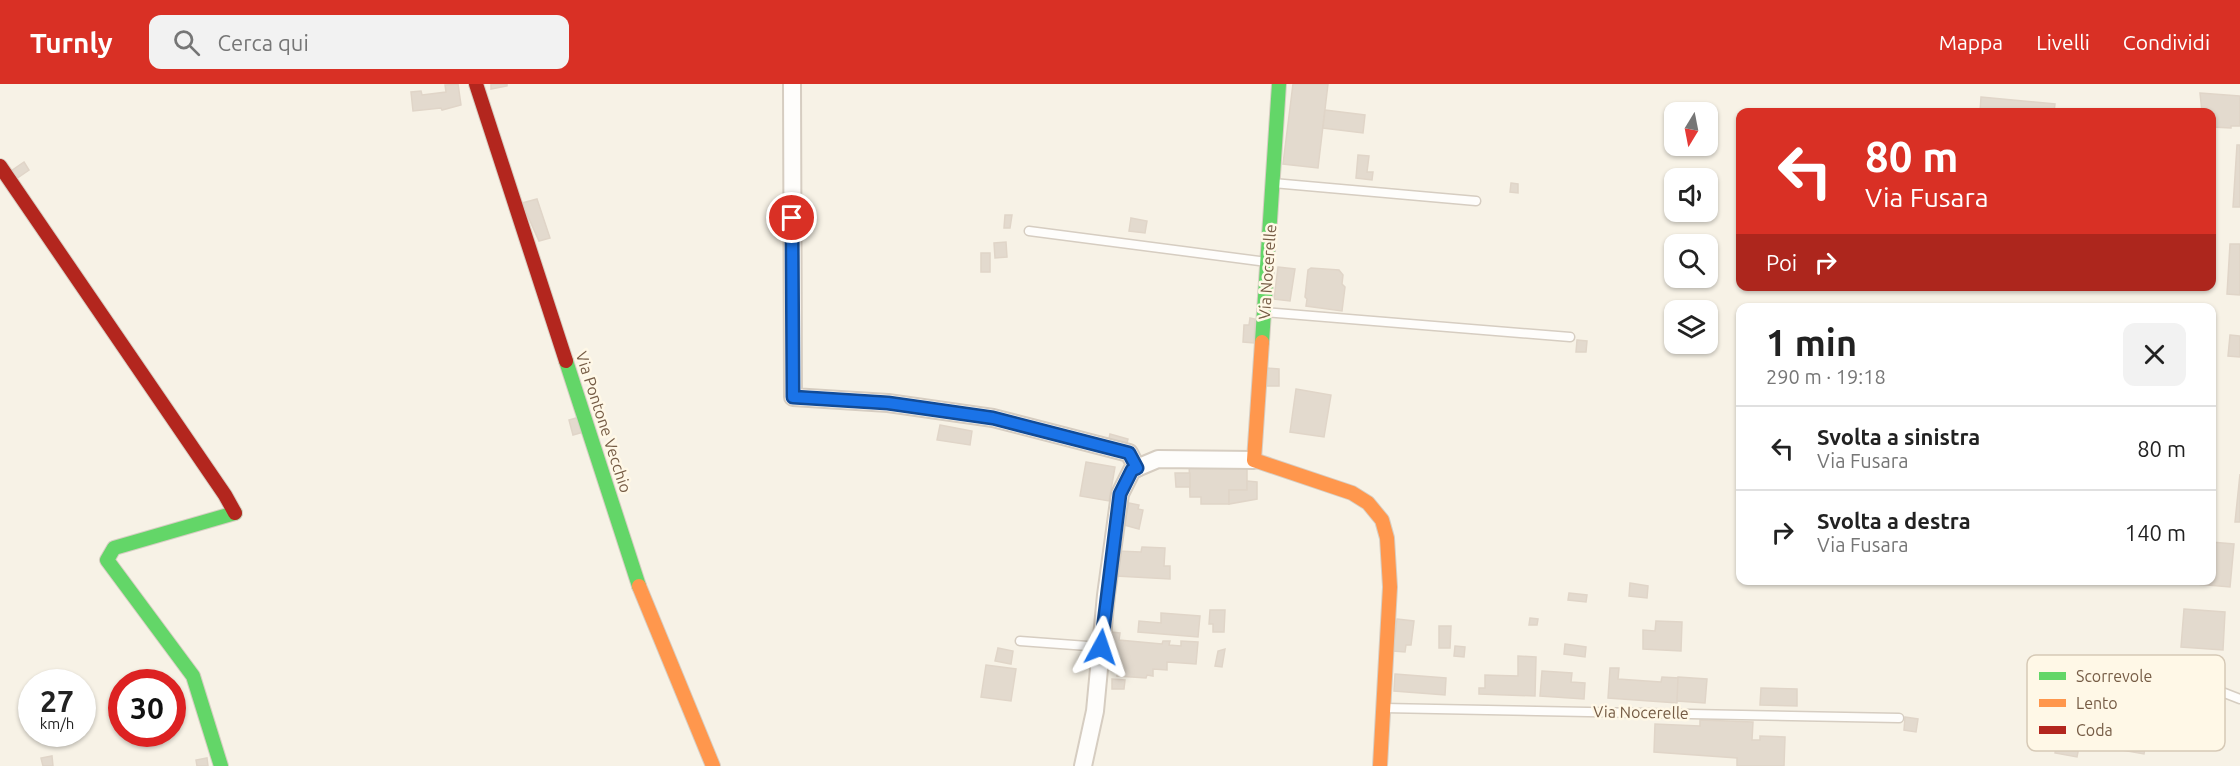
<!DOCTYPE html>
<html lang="it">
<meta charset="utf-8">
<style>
body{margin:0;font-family:Ubuntu,sans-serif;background:#f2f2f2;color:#222;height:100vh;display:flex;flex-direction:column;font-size:22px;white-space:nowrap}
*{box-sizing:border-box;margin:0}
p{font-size:20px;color:#767676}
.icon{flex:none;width:33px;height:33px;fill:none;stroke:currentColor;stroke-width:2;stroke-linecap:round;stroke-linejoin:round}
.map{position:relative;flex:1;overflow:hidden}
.drawer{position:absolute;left:1736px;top:219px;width:480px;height:282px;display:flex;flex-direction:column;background:#fff;border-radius:12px;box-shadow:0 2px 4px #0004}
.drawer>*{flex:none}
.banner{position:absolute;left:1736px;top:24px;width:480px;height:183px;border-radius:12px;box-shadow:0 2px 4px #0004;background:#d93025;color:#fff;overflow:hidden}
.needle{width:39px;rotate:190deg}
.controls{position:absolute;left:1664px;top:18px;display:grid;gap:12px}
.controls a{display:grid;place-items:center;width:54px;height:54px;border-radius:12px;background:#fff;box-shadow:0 2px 4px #0004;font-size:30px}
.speed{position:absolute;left:18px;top:585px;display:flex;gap:12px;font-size:30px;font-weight:700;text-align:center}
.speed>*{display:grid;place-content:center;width:78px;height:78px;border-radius:50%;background:#fff;box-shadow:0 2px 4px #0004;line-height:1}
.speed small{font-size:15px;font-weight:400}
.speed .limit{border:9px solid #d22;background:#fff;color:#111}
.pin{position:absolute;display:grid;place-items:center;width:51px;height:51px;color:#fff;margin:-26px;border:3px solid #fff;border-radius:50%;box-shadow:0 2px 6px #0007}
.me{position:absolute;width:66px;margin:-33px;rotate:5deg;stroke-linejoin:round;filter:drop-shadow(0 0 4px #0008)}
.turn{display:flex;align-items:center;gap:21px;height:126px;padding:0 30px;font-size:27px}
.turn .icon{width:78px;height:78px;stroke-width:2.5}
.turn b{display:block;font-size:42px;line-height:51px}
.then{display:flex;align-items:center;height:57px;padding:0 30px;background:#0003;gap:12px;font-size:22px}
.round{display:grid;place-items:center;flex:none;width:63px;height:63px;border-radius:12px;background:#f2f2f2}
.head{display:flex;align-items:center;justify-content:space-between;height:102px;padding:0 30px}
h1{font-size:36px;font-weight:700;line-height:45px}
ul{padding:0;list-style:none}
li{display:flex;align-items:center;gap:18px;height:84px;padding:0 30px;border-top:2px solid #e0e0e0}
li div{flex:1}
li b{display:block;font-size:22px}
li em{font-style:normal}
header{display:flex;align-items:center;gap:36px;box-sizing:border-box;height:84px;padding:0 30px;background:#d93025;color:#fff}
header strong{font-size:28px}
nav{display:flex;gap:33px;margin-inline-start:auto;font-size:21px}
.search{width:420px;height:54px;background:#f2f2f2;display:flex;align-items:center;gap:15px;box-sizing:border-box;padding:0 21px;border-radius:12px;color:#767676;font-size:22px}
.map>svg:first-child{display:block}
.building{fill:#e3dace;stroke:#e0d5c8;stroke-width:1.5}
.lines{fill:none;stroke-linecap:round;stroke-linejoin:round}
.lane-casing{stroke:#d6cdc1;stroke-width:11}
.street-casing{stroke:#d6cdc1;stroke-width:20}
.fast-casing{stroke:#d7cec3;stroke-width:16}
.slow-casing{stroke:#d7cec3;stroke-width:16}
.jam-casing{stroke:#d7cec3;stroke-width:16}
.lane{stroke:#fefdfb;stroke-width:8}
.street{stroke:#fefdfb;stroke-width:16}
.fast{stroke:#63d668;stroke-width:14}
.slow{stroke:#ff974d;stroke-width:14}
.jam{stroke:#b3261e;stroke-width:14}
.route-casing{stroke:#114b97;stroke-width:15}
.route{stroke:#1a73e8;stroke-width:10}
.labels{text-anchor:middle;stroke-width:5;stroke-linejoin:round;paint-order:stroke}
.street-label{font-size:16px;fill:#765c45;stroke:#fff8e7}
.key{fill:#fff8e7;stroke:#d6c9b6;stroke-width:1.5}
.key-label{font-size:16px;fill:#765c45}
</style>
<header>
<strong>Turnly</strong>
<div class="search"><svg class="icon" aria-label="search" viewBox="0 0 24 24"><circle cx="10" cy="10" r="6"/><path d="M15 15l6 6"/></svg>Cerca qui</div>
<nav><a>Mappa</a><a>Livelli</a><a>Condividi</a></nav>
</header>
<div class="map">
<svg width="2240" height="682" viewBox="0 0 2240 682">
<rect width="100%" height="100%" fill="#f7f2e6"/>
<g class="building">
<path d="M458,0l3,21 -19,5 -1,-2 -28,3 -2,-19 10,-1 1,4 24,-3 -1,-7z"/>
<path d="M491,0h16v2l-16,3z"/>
<path d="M1293,0h35l-10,84 -35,-4z"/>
<path d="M2200,9l40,3v30h-9v2l-20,-1v-15h-9z"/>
<path d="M1981,13l74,7 -1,8h-74z"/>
<path d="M1325,26l40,5 -2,18 -40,-5z"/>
<path d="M2237,61h3v62h-7z"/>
<path d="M1358,71l11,1 -2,16h6l-1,8 -16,-2z"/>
<path d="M24,78l5,8 -13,9 -5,-8z"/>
<path d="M1511,99l7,1v9l-8,-1z"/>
<path d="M537,115l13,39 -11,3 -17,-38z"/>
<path d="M1005,131h7l-2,13h-6z"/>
<path d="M1131,134l16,3 -2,12 -16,-2z"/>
<path d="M1006,158l1,15 -12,1 -1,-15z"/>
<path d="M2230,160h10v51l-13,-1z"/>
<rect x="981" y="169" width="9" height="19"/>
<path d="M1278,183l17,2 -5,32 -16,-2z"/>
<path d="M1311,184l28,2 4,5 -1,9 3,3 -3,24 -36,-5 1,-7 -2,-2 3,-27z"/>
<path d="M1250,234l5,1 -1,24 -11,-1 1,-17h5z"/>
<path d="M2230,251l10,1v21l-12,-1z"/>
<path d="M1577,256l10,1 -1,11h-10z"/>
<path d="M1267,284l12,1v17h-13z"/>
<path d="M1296,305l35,6 -7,42 -34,-5z"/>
<path d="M583,332l4,15 -14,4 -4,-15z"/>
<path d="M940,341l32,6 -2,14 -33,-5z"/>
<path d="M1110,350l18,5 -2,9 -18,-5z"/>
<path d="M1189,376l58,5v25h-18v14h-28v-7h-11z"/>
<path d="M1086,378l29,5 -6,34 -29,-5z"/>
<path d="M1175,389h15v14h-14z"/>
<path d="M2240,390v48h-5z"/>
<path d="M1247,397l10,1v17l-28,5v-14h18z"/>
<path d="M1129,419l10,2 -1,4 5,1 -4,19 -15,-4z"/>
<path d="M2211,458l23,2 -4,43 -34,-3v-4h15z"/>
<path d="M1142,463l23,1 -1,18h6v13l-54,-3 2,-25 23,1z"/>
<path d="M1630,499l18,3 -1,12 -18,-2z"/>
<path d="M1569,509l18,2 -1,7 -18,-2z"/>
<path d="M2184,525l41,3 -2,38 -42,-3z"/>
<path d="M1210,526h15l-1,22h-11v-8h-4z"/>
<path d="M1161,529l39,3 -2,21 -60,-5 1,-11 22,2z"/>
<path d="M1530,534l8,1 -1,6h-8z"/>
<path d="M1397,535l17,2 -3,24h-5l-1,7 -12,-1z"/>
<path d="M1656,537l26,1 -1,29 -38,-2v-19l12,1z"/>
<path d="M1439,542h12l-1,22h-11z"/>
<path d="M1111,548l9,1 -1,7 43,4 1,-3h7l-1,4 12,1v-5l17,1 -2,22 -29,-2v8l-14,-1v7l-6,-1 -1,3 -29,-2 1,-14 -8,-1z"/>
<path d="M1565,560l21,3 -1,10 -21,-3z"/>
<path d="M1455,562l10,1 -1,10 -10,-1z"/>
<path d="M998,564l15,3 -2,13 -16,-3z"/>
<path d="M1225,565l-3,18 -7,-1 3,-15z"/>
<path d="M1518,572l18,1 -1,39 -56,-2v-6h6v-13l33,1z"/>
<path d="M986,581l30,4 -5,32 -30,-4z"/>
<path d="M1610,584h9l-1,11 43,3 1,-5 17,1 -2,25 -69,-5z"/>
<path d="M1542,587l30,2 -1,9 14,1 -1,16 -44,-3z"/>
<path d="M1395,590l51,4 -1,17 -51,-4z"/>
<path d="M1678,593l29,2 -2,24 -28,-2z"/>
<path d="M1112,595l13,1 -1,9h-12z"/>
<path d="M1761,604l36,1v17l-37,-1z"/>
<path d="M2105,626l45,8 -6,36 -23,-4 1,-9 -21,-4z"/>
<path d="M1905,633l13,2 -2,13 -12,-2z"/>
<path d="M1700,636l53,2 -1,18h8v-4l25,1 -1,29h-47v-8l-83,-6 1,-28 45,2z"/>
<path d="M2057,659l22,4 -2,10 -22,-4z"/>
<path d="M52,672l1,10h-10l-2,-8z"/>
<path d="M207,674l1,8h-11l-1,-6z"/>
</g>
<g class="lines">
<defs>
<g id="lane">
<path d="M1273,99l203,18"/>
<path d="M1029,147l238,31"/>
<path d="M1264,228l306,25"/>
<path d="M1020,557l81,6"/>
<path d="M2145,578l95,37"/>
<path d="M1384,624l515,10"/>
</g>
<g id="street">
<path d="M792,0l1,313 95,6 105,15 136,35 8,15"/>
<path d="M1083,682l12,-55 11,-116 14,-101 12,-24 26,-11 96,1"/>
</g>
<g id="fast">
<path d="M1262,258l17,-258"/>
<path d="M566,277l73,225"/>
<path d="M221,682l-28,-90 -86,-116 7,-12 121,-35"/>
</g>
<g id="slow">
<path d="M1262,258l-8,118 98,33 16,10 14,17 5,18 3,49 -10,179"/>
<path d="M639,502l74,180"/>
</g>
<g id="jam">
<path d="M476,0l90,277"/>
<path d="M0,82l225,329 10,18"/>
</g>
</defs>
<use href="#lane" class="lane-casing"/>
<use href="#street" class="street-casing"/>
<use href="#fast" class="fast-casing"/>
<use href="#slow" class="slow-casing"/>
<use href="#jam" class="jam-casing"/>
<use href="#lane" class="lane"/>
<use href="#street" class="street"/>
<use href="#fast" class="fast"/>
<use href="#slow" class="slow"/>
<use href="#jam" class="jam"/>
</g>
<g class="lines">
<defs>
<path id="route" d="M792,134l1,179 95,6 105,15 136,35 8,15 -5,2 -12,24 -19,153"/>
</defs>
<use href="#route" class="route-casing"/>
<use href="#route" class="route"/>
</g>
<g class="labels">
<g class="street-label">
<text transform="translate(1267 188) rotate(-86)" y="6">Via Nocerelle</text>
<text transform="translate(604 338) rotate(72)" y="6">Via Pontone Vecchio</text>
<text transform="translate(1641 628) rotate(1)" y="6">Via Nocerelle</text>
</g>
</g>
<rect x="2027" y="571" width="198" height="96" rx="9" class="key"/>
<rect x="2039" y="588" width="27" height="8" fill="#63d668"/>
<rect x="2039" y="615" width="27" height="8" fill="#ff974d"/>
<rect x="2039" y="642" width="27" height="8" fill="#b3261e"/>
<g class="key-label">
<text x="2076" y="598">Scorrevole</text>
<text x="2076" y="625">Lento</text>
<text x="2076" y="652">Coda</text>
</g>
</svg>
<div class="controls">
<a><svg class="needle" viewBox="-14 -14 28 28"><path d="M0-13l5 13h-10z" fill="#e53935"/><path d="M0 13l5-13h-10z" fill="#767676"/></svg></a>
<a><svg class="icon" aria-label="sound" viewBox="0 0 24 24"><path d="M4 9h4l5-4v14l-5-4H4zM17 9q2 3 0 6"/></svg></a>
<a><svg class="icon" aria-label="search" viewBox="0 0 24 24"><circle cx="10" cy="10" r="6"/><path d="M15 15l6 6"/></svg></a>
<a><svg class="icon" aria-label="layers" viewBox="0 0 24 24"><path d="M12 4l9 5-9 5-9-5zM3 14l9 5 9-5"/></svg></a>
</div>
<div class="speed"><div>27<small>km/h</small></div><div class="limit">30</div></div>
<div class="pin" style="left:792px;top:134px;background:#d93025"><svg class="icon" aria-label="arrive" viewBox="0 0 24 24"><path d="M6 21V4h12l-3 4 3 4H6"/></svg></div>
<svg class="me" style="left:1101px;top:563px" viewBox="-20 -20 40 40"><path d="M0-17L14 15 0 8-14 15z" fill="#1a73e8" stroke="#fff" stroke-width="4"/></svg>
<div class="banner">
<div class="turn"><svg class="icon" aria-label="left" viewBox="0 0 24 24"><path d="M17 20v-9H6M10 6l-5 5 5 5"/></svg><div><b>80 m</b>Via Fusara</div></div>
<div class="then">Poi<svg class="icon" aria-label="right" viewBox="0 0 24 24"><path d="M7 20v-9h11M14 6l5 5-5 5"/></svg></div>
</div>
<section class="drawer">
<div class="head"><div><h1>1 min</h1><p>290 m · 19:18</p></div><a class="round"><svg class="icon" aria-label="close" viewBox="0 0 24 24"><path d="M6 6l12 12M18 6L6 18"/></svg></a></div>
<ul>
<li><svg class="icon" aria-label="left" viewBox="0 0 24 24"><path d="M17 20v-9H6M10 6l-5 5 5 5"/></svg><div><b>Svolta a sinistra</b><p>Via Fusara</p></div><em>80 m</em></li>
<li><svg class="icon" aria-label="right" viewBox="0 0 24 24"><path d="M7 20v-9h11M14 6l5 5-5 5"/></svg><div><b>Svolta a destra</b><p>Via Fusara</p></div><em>140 m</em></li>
</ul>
</section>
</div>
